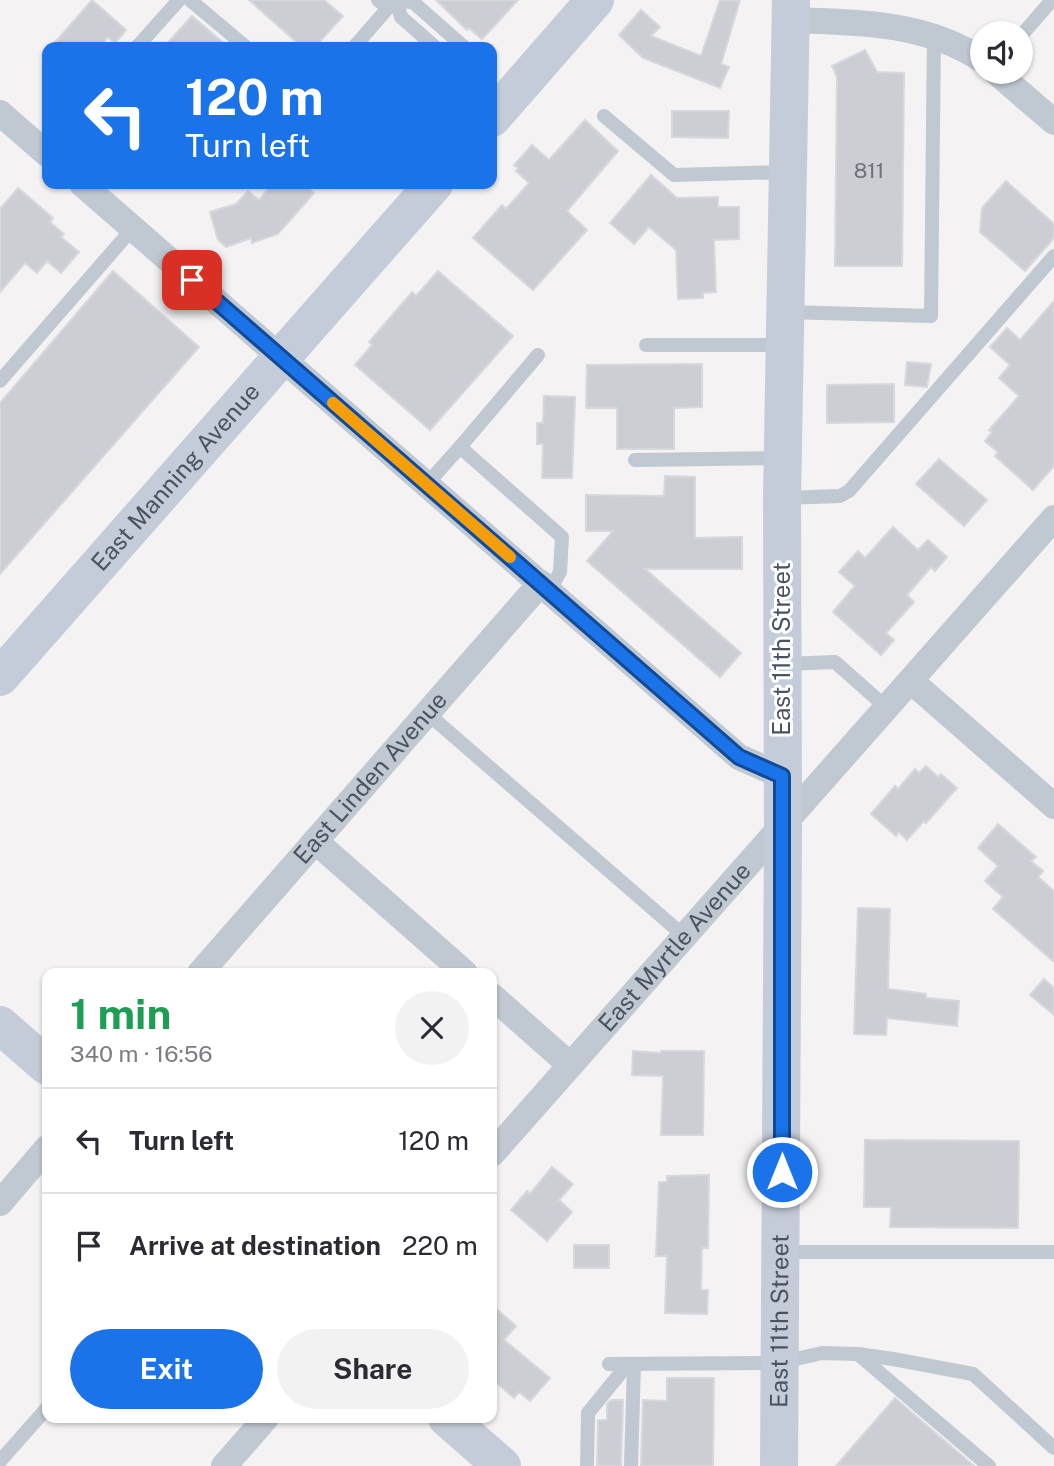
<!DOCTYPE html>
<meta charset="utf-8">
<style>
body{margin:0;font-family:"Public Sans",sans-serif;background:#f2f2f3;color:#2b2b33;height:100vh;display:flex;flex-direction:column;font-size:26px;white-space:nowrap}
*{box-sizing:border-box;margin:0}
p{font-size:23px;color:#7c7c81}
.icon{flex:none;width:38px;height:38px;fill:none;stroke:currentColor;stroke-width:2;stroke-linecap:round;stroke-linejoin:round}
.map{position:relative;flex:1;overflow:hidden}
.details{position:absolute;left:42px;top:968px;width:455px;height:455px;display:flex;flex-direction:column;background:#fff;border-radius:14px;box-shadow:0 2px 5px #0004}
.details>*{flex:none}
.hud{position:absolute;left:42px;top:42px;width:455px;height:147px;border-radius:14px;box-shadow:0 2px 5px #0004;background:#1a73e8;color:#fff;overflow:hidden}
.buttons{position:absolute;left:970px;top:21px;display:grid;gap:14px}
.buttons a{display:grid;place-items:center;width:63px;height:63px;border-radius:50%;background:#fff;box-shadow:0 2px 5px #0004;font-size:35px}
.pin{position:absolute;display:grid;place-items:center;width:60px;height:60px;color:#fff;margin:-30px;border-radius:14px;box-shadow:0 4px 10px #0006}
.me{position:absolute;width:77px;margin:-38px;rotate:0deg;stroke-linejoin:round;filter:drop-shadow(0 0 5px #0008)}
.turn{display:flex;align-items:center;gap:24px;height:147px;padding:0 28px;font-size:32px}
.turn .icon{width:91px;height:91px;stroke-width:2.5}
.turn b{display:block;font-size:49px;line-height:60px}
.round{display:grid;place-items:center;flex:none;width:74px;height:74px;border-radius:37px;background:#f2f2f3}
.head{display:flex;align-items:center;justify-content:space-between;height:119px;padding:0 28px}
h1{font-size:42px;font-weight:700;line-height:52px;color:#1e9e55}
.button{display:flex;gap:14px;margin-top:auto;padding:14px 28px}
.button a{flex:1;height:80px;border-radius:42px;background:#1a73e8;color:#fff;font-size:28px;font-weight:700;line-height:80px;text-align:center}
.button a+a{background:#f2f2f3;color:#2b2b33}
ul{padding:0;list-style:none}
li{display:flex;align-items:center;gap:21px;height:105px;padding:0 28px;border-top:2px solid #e1e1e2}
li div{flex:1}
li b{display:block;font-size:26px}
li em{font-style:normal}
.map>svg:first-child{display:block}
.building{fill:#ccced4;stroke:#d6d8dd;stroke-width:2}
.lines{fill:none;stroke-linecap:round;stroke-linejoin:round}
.lane{stroke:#c0c8d1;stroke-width:14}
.street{stroke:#c0c8d1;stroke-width:26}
.secondary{stroke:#c3ccd8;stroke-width:38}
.route-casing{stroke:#114b97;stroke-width:18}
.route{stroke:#1a73e8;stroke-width:12}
.slow{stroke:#f59e0b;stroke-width:12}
.labels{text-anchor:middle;stroke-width:6;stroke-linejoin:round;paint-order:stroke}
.number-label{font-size:21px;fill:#6a727d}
.street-label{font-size:24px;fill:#495460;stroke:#fff}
</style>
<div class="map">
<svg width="1054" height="1466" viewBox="0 0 1054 1466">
<rect width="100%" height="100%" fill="#f4f2f2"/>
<g class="building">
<path d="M92,0l34,30 -11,13 -7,-6 -9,10h-48z"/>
<path d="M249,0h75l19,16 -28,31h-13z"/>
<path d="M436,0h82l-36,39 -13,-11 -2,2z"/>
<path d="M720,0h20l-19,64 8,3 -9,21 -77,-30 -24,-23 22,-25 19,17 -9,9 50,20z"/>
<path d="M192,16l36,31h-64z"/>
<path d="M865,50l12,22 27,1 -2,193h-67l2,-189 -5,-11z"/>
<path d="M672,111h57l-1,27 -56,-1z"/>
<path d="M585,120l33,31 -51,60 20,19 -54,60 -60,-52 29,-33 4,4 23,-26 -13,-12 2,-3 -4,-3 18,-20 17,15z"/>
<path d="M651,175l26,23 41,-1v10h21v32l-25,1 2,52 -13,1v5l-25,1 -2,-49 -27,-23 -15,17 -24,-21z"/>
<path d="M1006,181l48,43v14l-29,33 -45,-39 2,-24z"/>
<path d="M272,184h32l10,9 -36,41 -26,9 -1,-5 -25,9 -8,-7 -8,-28 26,-8 12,-13 11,9z"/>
<path d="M18,188l35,30 -3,4 14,12 -3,3 18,15 -18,21 -14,-12 -10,12 -12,-10 -25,29v-83z"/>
<path d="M113,271l86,76 -199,227v-171z"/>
<path d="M438,271l75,65 -83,94 -75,-65 17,-20 -3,-3 43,-50 4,4z"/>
<path d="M1054,301v165l-21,24 -38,-34 3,-4 -13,-11 7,-9 -3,-2 30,-34 -20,-18 11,-13 -20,-18 17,-19 13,12z"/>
<path d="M907,362l24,2 -4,23 -22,-2z"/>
<path d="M702,364v43l-28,1v41h-57v-41h-31l1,-43z"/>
<path d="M894,384v38l-67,1v-38z"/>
<path d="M544,396l31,1 -3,81h-30l1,-34h-6v-21h6z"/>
<path d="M939,459l48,41 -23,26 -48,-42z"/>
<path d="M665,476l30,1v61l47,-1v32h-97l96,84 -21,24 -133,-116 26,-30h-27v-36l78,1z"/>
<path d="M893,527l25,23 10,-10 19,17 -12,14 -4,-4 -24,28 7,7 -28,31 8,7 -13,15 -48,-43 22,-26 -16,-14 19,-21 7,7z"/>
<path d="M926,766l12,11 3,-3 16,14 -31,35 -2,-2 -17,19 -8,-8 -3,4 -25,-22 24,-28 3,3 17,-20 4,4z"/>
<path d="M998,824l38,33 -5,4 12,10 -5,6 16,14v71l-61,-53 10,-12 -18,-16 13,-15 -20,-18z"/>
<path d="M858,908l32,1 -2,80 38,5v4l33,3 -2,25 -70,-8 -1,17 -32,-1z"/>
<path d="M1044,979l10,9v27l-24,-20z"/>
<path d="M633,1051l28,2v-2h43l-1,84h-42l2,-59 -31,-1z"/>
<path d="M865,1140l154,1 -1,87 -128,-1 1,-20h-27z"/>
<path d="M552,1167l21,17 -14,16 13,12 -25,29 -36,-31 16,-19 3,3z"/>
<path d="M709,1175l-1,73h-6l-1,42h7l-1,24 -42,-1 2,-57h-11l3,-74h8v-6z"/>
<rect x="574" y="1245" width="35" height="23"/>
<path d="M492,1305l24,21 -12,14 46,38 -20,23 -11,-9 -5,6 -22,-19z"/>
<path d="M667,1378h47l-1,88h-72l2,-66 24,1z"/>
<path d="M895,1398l79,68h-138z"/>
<path d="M611,1400h12l-2,66h-24l1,-46h9v-16z"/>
</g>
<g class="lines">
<g class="lane">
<path d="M190,0l56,47"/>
<path d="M396,0l5,17 34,30"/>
<path d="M400,0l14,3 50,44"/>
<path d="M1020,37l32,-37"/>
<path d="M137,47l42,-47"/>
<path d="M354,47l34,-39 -10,-8"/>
<path d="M604,116l70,59 112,-3"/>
<path d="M785,312l146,4 3,-281"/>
<path d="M646,345h137"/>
<path d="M0,381l133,-153"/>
<path d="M460,447l78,-92"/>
<path d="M635,460l145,-2"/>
<path d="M426,485l34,-38 102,90 -2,35 -11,19"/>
<path d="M783,498l57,-2 9,-5 205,-235"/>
<path d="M783,664l52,-2 52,46"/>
<path d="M427,713l256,222"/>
<path d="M782,1252h272"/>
<path d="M859,1355l130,111"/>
<path d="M609,1364l169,-1 44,-10 36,1 35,5 80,15 81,74"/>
<path d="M0,1461l47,-53"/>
<path d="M587,1466l1,-53 40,-49"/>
<path d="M631,1466l3,-102"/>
</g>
<g class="street">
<path d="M790,20c67,3 134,1 192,40"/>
<path d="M996,72l58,50"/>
<path d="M0,113l47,41"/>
<path d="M82,184l657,573 43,19"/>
<path d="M911,681l143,125"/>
<path d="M315,841l150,132"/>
<path id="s1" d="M200,973l341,-390"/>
<path d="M492,996l78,69"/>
<path id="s2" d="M492,1154l562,-636"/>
<path d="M0,1203l47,-55"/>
<path d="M224,1466l42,-48"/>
</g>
<g class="secondary">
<path d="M492,118l103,-118"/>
<path id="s3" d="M0,677l434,-493"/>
<path d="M0,1025l47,41"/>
<path d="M447,1418l55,48"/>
<path id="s4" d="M779,1466l4,-639 -1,-329 9,-498"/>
</g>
</g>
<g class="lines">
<defs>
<path id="route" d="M192,280l547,477 43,19v396"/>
</defs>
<use href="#route" class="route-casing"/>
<use href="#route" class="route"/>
<path class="slow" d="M333,403l177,154"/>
</g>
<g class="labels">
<g class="number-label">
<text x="869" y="178">811</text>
</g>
<g class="street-label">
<text dy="8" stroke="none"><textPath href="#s3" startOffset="266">East Manning Avenue</textPath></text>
<text transform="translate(782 649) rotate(-90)" y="8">East 11th Street</text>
<text dy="8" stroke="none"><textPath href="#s1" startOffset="259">East Linden Avenue</textPath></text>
<text dy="8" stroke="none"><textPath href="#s2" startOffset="276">East Myrtle Avenue</textPath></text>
<text dy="8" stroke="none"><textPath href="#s4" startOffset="145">East 11th Street</textPath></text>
</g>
</g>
</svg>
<div class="buttons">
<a><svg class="icon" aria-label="sound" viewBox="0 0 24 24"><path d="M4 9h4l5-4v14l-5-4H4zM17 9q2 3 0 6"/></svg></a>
</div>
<div class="pin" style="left:192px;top:280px;background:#d93025"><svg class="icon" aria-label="arrive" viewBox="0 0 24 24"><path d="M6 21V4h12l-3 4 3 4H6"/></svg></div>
<svg class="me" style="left:782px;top:1172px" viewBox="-20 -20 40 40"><circle r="17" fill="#1a73e8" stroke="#fff" stroke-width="3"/><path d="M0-11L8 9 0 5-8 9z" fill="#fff"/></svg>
<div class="hud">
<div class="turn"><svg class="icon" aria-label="left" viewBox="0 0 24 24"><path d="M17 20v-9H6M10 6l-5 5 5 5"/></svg><div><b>120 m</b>Turn left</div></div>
</div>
<section class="details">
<div class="head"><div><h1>1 min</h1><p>340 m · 16:56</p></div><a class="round"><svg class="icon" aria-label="close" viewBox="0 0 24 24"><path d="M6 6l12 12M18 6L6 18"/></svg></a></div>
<ul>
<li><svg class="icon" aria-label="left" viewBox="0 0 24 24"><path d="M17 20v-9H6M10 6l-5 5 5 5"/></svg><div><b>Turn left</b></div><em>120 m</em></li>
<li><svg class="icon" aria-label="arrive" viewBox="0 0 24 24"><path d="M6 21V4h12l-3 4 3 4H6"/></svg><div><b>Arrive at destination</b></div><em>220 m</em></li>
</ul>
<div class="button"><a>Exit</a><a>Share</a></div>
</section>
</div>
